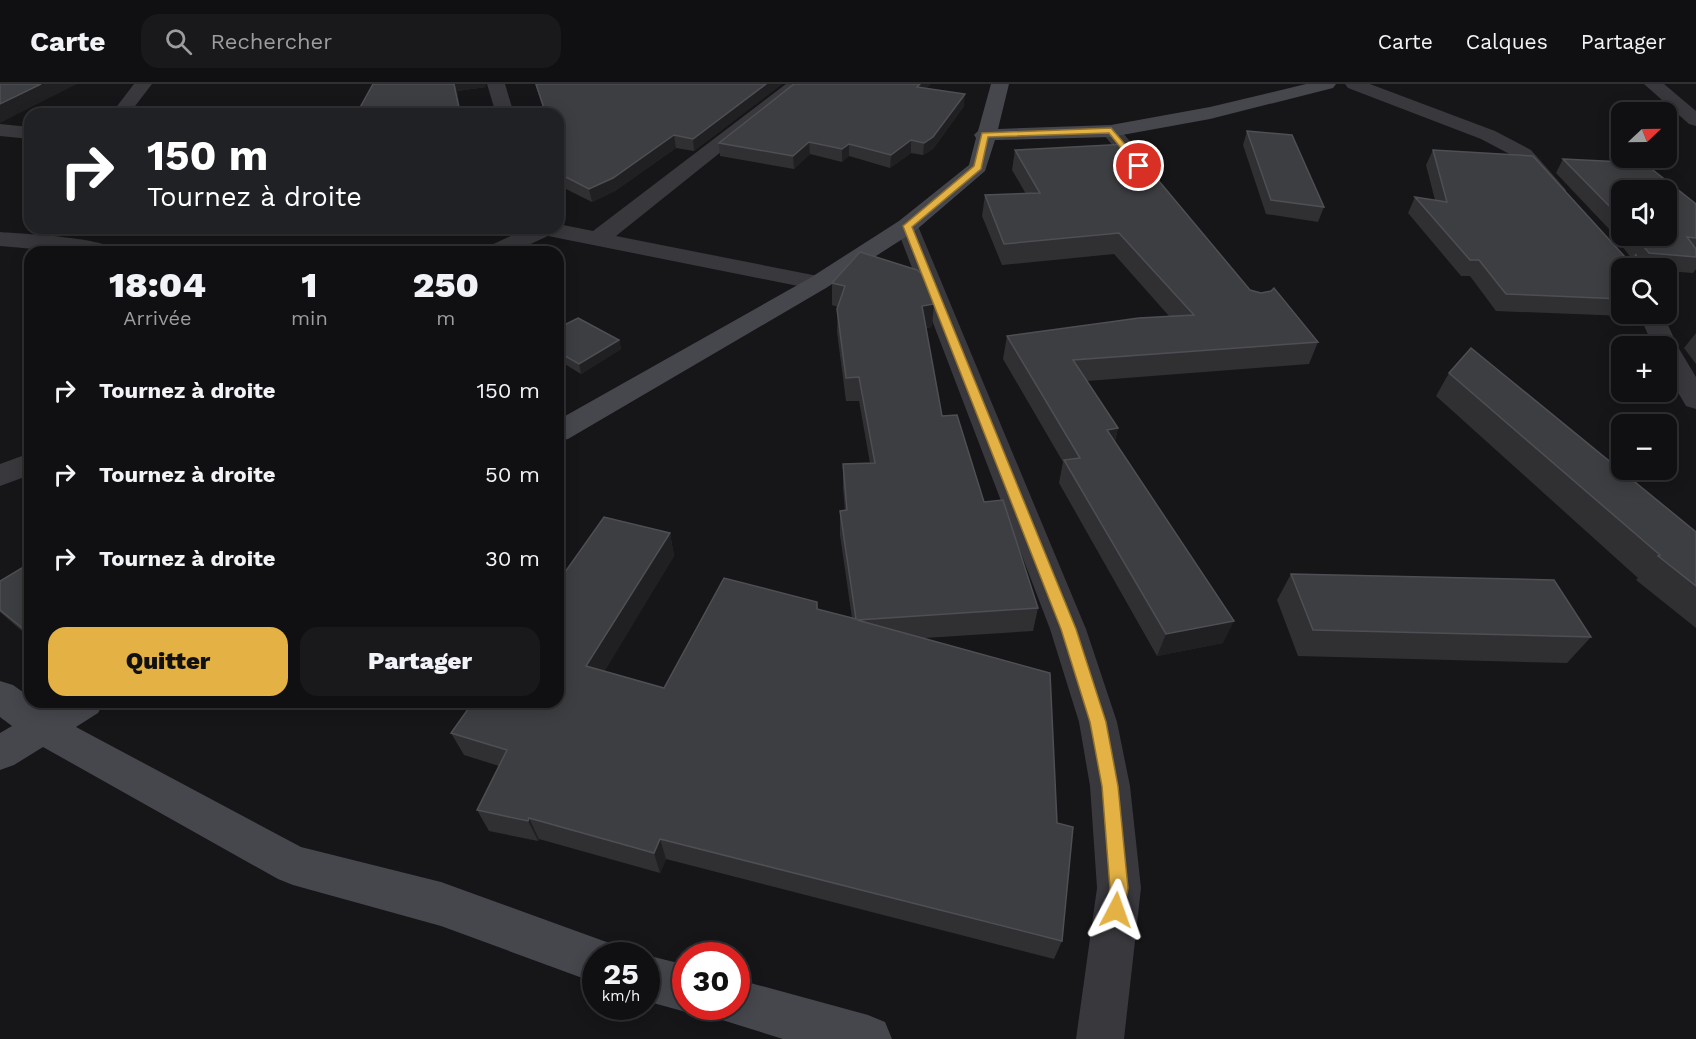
<!DOCTYPE html>
<html lang="fr">
<meta charset="utf-8">
<style>
body{margin:0;font-family:"Work Sans",sans-serif;background:#19191b;color:#f1f3f6;height:100vh;display:flex;flex-direction:column;font-size:22px;white-space:nowrap}
*{box-sizing:border-box;margin:0}
p{font-size:20px;color:#9c9d9f}
.icon{flex:none;width:33px;height:33px;fill:none;stroke:currentColor;stroke-width:2;stroke-linecap:round;stroke-linejoin:round}
.map{position:relative;flex:1;overflow:hidden}
.details{position:absolute;left:24px;top:162px;width:540px;height:462px;display:flex;flex-direction:column;background:#101012;border-radius:18px;box-shadow:0 3px 15px #0003,0 0 0 2px #303032}
.details>*{flex:none}
.hud{position:absolute;left:24px;top:24px;width:540px;height:126px;border-radius:18px;box-shadow:0 3px 15px #0003,0 0 0 2px #303032;background:#202124;color:#fff;overflow:hidden}
.needle{width:39px;rotate:68deg}
.fabs{position:absolute;left:1611px;top:18px;display:grid;gap:12px}
.fabs a{display:grid;place-items:center;width:66px;height:66px;border-radius:12px;background:#101012;box-shadow:0 3px 15px #0003,0 0 0 2px #303032;font-size:30px}
.speed{position:absolute;left:582px;top:858px;display:flex;gap:12px;font-size:30px;font-weight:700;text-align:center}
.speed>*{display:grid;place-content:center;width:78px;height:78px;border-radius:50%;background:#101012;box-shadow:0 3px 15px #0003,0 0 0 2px #303032;line-height:1}
.speed small{font-size:15px;font-weight:400}
.speed .limit{border:9px solid #d22;background:#fff;color:#111}
.pin{position:absolute;display:grid;place-items:center;width:51px;height:51px;color:#fff;margin:-26px;border:3px solid #fff;border-radius:50%;box-shadow:0 2px 6px #0007}
.me{position:absolute;width:66px;margin:-33px;rotate:4deg;stroke-linejoin:round;filter:drop-shadow(0 0 4px #0008)}
.turn{display:flex;align-items:center;gap:21px;height:126px;padding:0 24px;font-size:27px}
.turn .icon{width:78px;height:78px;stroke-width:2.5}
.turn b{display:block;font-size:42px;line-height:51px}
.eta{display:flex;justify-content:space-evenly;align-items:center;height:102px;text-align:center}
.eta b{font-size:36px;font-weight:800;line-height:42px}
.cta{display:flex;gap:12px;margin-top:auto;padding:12px 24px}
.cta a{flex:1;height:69px;border-radius:18px;background:#e3b144;color:#111;font-size:24px;font-weight:800;line-height:69px;text-align:center}
.cta a+a{background:#19191b;color:#f1f3f6}
ul{padding:0;list-style:none}
li{display:flex;align-items:center;gap:18px;height:84px;padding:0 24px}
li div{flex:1}
li b{display:block;font-size:22px}
li em{font-style:normal}
header{display:flex;align-items:center;gap:36px;box-sizing:border-box;height:84px;padding:0 30px;background:#101012;border-bottom:2px solid #303032}
header strong{font-size:28px}
nav{display:flex;gap:33px;margin-inline-start:auto;font-size:21px}
.search{width:420px;height:54px;background:#19191b;display:flex;align-items:center;gap:15px;box-sizing:border-box;padding:0 21px;border-radius:18px;color:#9c9d9f;font-size:22px}
.map>svg:first-child{display:block}
.lines{fill:none;stroke-linecap:round;stroke-linejoin:round}
.street{fill:#38383d;fill-rule:evenodd}
.secondary{fill:#46474d;fill-rule:evenodd}
.wall{fill:#303033;fill-rule:evenodd}
.shaded-wall{fill:#202022}
.building{fill:#3d3e41;stroke:#4e4f54;stroke-width:1.5}
.route{fill:#e3b144;stroke:#94732c;stroke-width:1.5}
</style>
<header>
<strong>Carte</strong>
<div class="search"><svg class="icon" aria-label="search" viewBox="0 0 24 24"><circle cx="10" cy="10" r="6"/><path d="M15 15l6 6"/></svg>Rechercher</div>
<nav><a>Carte</a><a>Calques</a><a>Partager</a></nav>
</header>
<div class="map">
<svg width="1696" height="955" viewBox="0 0 1696 955">
<rect width="100%" height="100%" fill="#161618"/>
<g class="lines">
<g class="street">
<path d="M134,0h18l-23,30h-18z"/>
<path d="M487,0h18l9,30h-18z"/>
<path d="M786,0h20l-190,152 202,40 8,2 4,5 -4,5 -8,2 -270,-54 -35,16h-29l3,-5 41,-19h30v-4l35,7z"/>
<path d="M1345,0h25l125,47 36,19 35,40 -3,4 -7,2 -7,-2 -32,-36 -36,-19 -133,-51z"/>
<path d="M1644,0h20l32,27v15l-7,-2z"/>
<path d="M0,40l30,3v12l-30,-3z"/>
<path d="M1111,41l7,2 39,47 3,4 -3,4 -7,2 -7,-2 -39,-47 -3,-4 3,-4z"/>
<path d="M907,135l8,2 3,5 168,403 31,93 13,64 11,102 -17,151h-48l21,-151 -7,-102 -11,-64 -29,-93 -154,-403 3,-5z"/>
<path d="M0,148c22,2 108,5 118,20h-49l-69,-6z"/>
<path d="M1639,230h24l15,33 18,30v32l-10,-3 -20,-34v-26h-13z"/>
<path d="M30,369v22l-30,11v-22z"/>
</g>
<g class="secondary">
<path d="M991,0h18l-11,45 113,-4 99,-18 96,-23h30l-3,4 -123,31 -99,18 -116,3 -10,31 -70,60 -89,57 -258,151 -10,2v-21l252,-142 89,-57 70,-56 7,-27 -2,-3 4,-4z"/>
<path d="M0,597l13,4 17,12v5h7l7,5 9,-5h51l-6,11 -22,14 225,120 140,35 171,62 5,12h-21v27l-155,-57 -148,-41 -15,-6 -235,-132 -29,18 -14,5v-37l12,-7 -12,-9z"/>
<path d="M646,871l40,10v41h14l-14,6 -40,-11v-45h-2z"/>
<path d="M736,895l132,36 17,7 7,17h-109l-64,-20 -5,-13h22z"/>
</g>
</g>
<g class="wall">
<path d="M373,0h113v3l-29,4 4,23h-104z"/>
<path d="M535,0h247l-88,67 -18,-3 -61,43 -23,11 -34,-17v-71h-13z"/>
<path d="M927,4l37,18 -31,43 -10,6 -12,-2 -21,15 -41,-12 -7,6 -32,-8 -16,15 -74,-13 -1,-13z"/>
<path d="M1247,47l77,76 -6,15 -52,-8 -23,-69z"/>
<path d="M1015,66l235,140 68,52 -9,22 -222,17 31,47 -3,13 108,202 -66,13 -98,-173 4,-21 -60,-103 4,-23 162,-20 -55,-62 -112,11 -20,-49 3,-21 41,-1 -14,-24z"/>
<path d="M1433,66l193,108 6,1 -23,-30 -53,-56 7,-14 133,45v65l-3,4 -27,-2v-3h-27l-3,-4 -14,4v46h5l-2,2 -129,-5 -26,-35h-9l-53,-63 7,-16 20,3 -9,-35zM1622,106l44,46h-44z"/>
<path d="M860,168l72,75 -6,1 16,88 42,86 54,106 -5,23 -108,7 137,303 -8,18 -388,-100 -6,14 -121,-34 -1,2 -49,-10 -12,-21 22,-44 -35,-11 -13,-22 219,-200 4,23 -70,115 60,17 153,-86 1,7 34,9 -12,-83v-24h5l-2,-23v-24l27,-1 -11,-62h-13l-9,-69 1,-25 -6,-2v-22z"/>
<path d="M558,244l61,12 2,9 -40,25 -23,-14z"/>
<path d="M1696,249v31l-12,-16z"/>
<path d="M1449,289l247,159v96l-60,-48 2,-2 -202,-182z"/>
<path d="M30,479v75l-30,-26v-31z"/>
<path d="M1291,490l300,63 -24,26 -269,-7 -21,-56z"/>
</g>
<g class="shaded-wall">
<path d="M41,0h36l-77,39v-19z"/>
<path d="M454,0h32v3l-29,4 4,23 -2,-6z"/>
<path d="M766,0h16l-88,67 -1,-12z"/>
<path d="M920,0h11l-15,15 1,-12z"/>
<path d="M965,10l-1,12 -31,43 -10,6 1,-12z"/>
<path d="M674,51l2,13 -61,43 -23,11 -3,-13z"/>
<path d="M911,56v13l-21,15 1,-13z"/>
<path d="M809,58l1,12 -16,15 -1,-13z"/>
<path d="M849,60v12l-7,6v-13z"/>
<path d="M934,220l-2,23 -11,1 1,-22z"/>
<path d="M619,256l2,9 -40,25 -2,-10z"/>
<path d="M1118,344l-6,23 -5,-21z"/>
<path d="M670,449l4,23 -80,133 -8,-23z"/>
<path d="M1234,537l-11,22 -66,13 9,-22z"/>
<path d="M529,734l10,21 -1,2 -10,-20z"/>
<path d="M660,755l6,20 -6,14 -6,-20z"/>
</g>
<g class="building">
<path d="M0,0h41l-41,20z"/>
<path d="M373,0h81l5,24 -102,5z"/>
<path d="M536,0h230l-73,55 -19,-4 -61,43 -24,11 -31,-16v-59h-12z"/>
<path d="M794,0h126l-3,3 48,7 -32,43 -9,6 -13,-3 -20,15 -42,-11 -7,5 -33,-7 -16,14 -74,-13z"/>
<path d="M1247,47l45,4 32,72 -53,-7z"/>
<path d="M1128,60l122,146 11,3 10,-2 3,-3 44,54 -245,18 45,68 -11,2 127,191 -68,13 -102,-174 16,-2 -73,-122 132,-18 55,-3 -75,-82 -115,11 -19,-49 55,-2 -25,-43z"/>
<path d="M1433,66l100,6 93,102 8,1 2,-5v14h-14v31l-116,-5 -27,-34h-9l-55,-63 32,5z"/>
<path d="M1563,75l81,4 52,41v34l-9,-1 9,12v8l-47,-4 -14,-17h31v-46h-44v29z"/>
<path d="M860,168l57,18 5,4 12,30 -12,2 20,110 15,-1 27,87 19,-2 35,108 -181,12 193,53 7,150 16,4 -11,114 -402,-102 -6,14 -125,-35 -1,3 -51,-11 30,-60 -56,-17 22,-31h85v-120l46,-65 66,16 -84,133 78,22 60,-110 93,24v7l39,10 -16,-108 7,-1 -4,-46 32,-1 -16,-86 -13,1 -9,-69 8,-23 -13,-3z"/>
<path d="M578,234l41,22 -40,24 -21,-12v-24z"/>
<path d="M1471,264l225,184v54l-38,-30 2,-1 -211,-182z"/>
<path d="M30,479v68l-3,1 -27,-22v-29z"/>
<path d="M1291,490l263,6 37,57 -278,-7z"/>
</g>
<path class="route" d="M1111,44l31,36v3h-6l-27,-34 -121,4 -7,32 -69,58 164,402 30,93 12,64 10,102 -5,28 -7,3 -6,-3 -3,-6 3,-22 -8,-102 -12,-64 -29,-93 -158,-403 71,-60 8,-33z"/>
</svg>
<div class="fabs">
<a><svg class="needle" viewBox="-14 -14 28 28"><path d="M0-13l5 13h-10z" fill="#e53935"/><path d="M0 13l5-13h-10z" fill="#9c9d9f"/></svg></a>
<a><svg class="icon" aria-label="sound" viewBox="0 0 24 24"><path d="M4 9h4l5-4v14l-5-4H4zM17 9q2 3 0 6"/></svg></a>
<a><svg class="icon" aria-label="search" viewBox="0 0 24 24"><circle cx="10" cy="10" r="6"/><path d="M15 15l6 6"/></svg></a>
<a>+</a>
<a>−</a>
</div>
<div class="speed"><div>25<small>km/h</small></div><div class="limit">30</div></div>
<div class="pin" style="left:1139px;top:82px;background:#d93025"><svg class="icon" aria-label="arrive" viewBox="0 0 24 24"><path d="M6 21V4h12l-3 4 3 4H6"/></svg></div>
<svg class="me" style="left:1116px;top:826px" viewBox="-20 -20 40 40"><path d="M0-17L14 15 0 8-14 15z" fill="#e3b144" stroke="#fff" stroke-width="4"/></svg>
<div class="hud">
<div class="turn"><svg class="icon" aria-label="right" viewBox="0 0 24 24"><path d="M7 20v-9h11M14 6l5 5-5 5"/></svg><div><b>150 m</b>Tournez à droite</div></div>
</div>
<section class="details">
<div class="eta">
<div><b>18:04</b><p>Arrivée</p></div>
<div><b>1</b><p>min</p></div>
<div><b>250</b><p>m</p></div>
</div>
<ul>
<li><svg class="icon" aria-label="right" viewBox="0 0 24 24"><path d="M7 20v-9h11M14 6l5 5-5 5"/></svg><div><b>Tournez à droite</b></div><em>150 m</em></li>
<li><svg class="icon" aria-label="right" viewBox="0 0 24 24"><path d="M7 20v-9h11M14 6l5 5-5 5"/></svg><div><b>Tournez à droite</b></div><em>50 m</em></li>
<li><svg class="icon" aria-label="right" viewBox="0 0 24 24"><path d="M7 20v-9h11M14 6l5 5-5 5"/></svg><div><b>Tournez à droite</b></div><em>30 m</em></li>
</ul>
<div class="cta"><a>Quitter</a><a>Partager</a></div>
</section>
</div>
